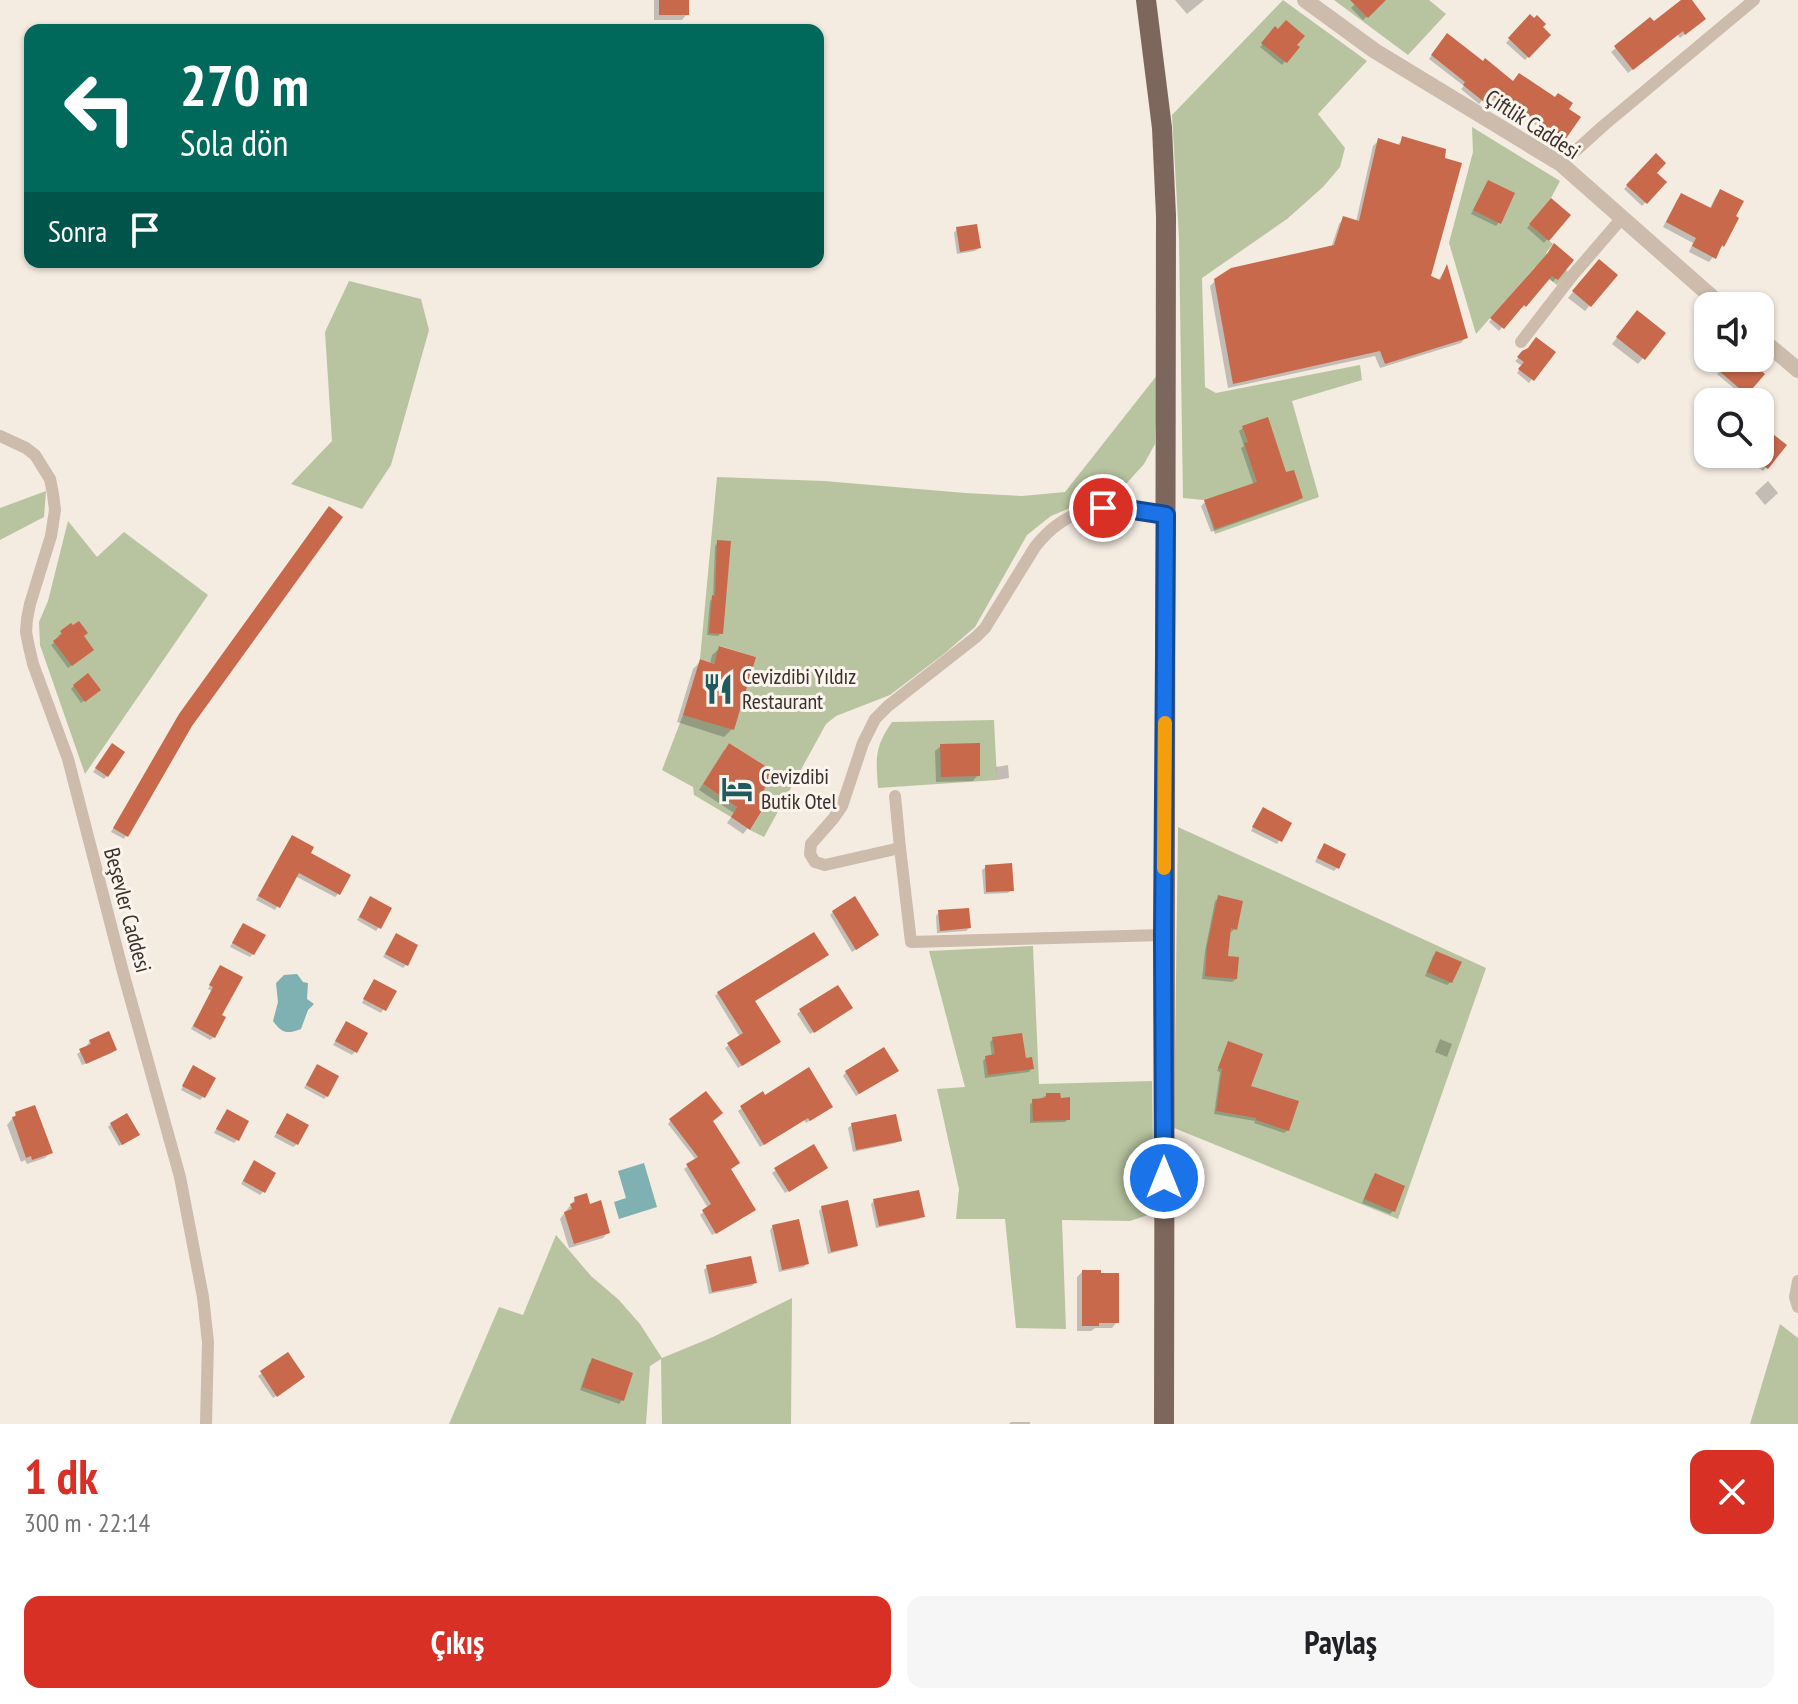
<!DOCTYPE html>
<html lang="tr">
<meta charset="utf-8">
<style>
body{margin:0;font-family:"PT Sans Narrow",sans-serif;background:#f6f6f6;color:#202124;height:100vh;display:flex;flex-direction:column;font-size:30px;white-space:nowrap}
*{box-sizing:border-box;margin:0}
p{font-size:26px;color:#757577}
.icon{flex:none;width:44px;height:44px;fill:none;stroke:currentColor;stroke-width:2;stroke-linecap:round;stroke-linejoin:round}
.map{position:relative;height:1424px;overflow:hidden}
.drawer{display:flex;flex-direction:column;background:#fff;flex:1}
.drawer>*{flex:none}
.hud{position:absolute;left:24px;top:24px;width:800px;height:244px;border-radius:16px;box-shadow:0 2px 6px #0004;background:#00695c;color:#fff;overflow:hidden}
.tools{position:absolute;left:1694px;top:292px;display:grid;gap:16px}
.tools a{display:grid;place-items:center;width:80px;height:80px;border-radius:16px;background:#fff;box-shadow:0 2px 6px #0004;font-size:40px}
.pin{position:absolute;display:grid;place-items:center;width:68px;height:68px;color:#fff;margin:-34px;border:4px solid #fff;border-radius:50%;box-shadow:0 2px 8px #0007}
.me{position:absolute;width:88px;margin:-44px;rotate:0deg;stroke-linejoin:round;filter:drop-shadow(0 0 6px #0008)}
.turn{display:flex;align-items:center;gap:28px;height:168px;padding:0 24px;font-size:36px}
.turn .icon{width:104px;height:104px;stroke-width:2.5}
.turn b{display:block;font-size:56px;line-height:68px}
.then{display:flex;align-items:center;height:76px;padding:0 24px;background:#0003;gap:16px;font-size:30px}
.round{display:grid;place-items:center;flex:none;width:84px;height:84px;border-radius:16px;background:#f6f6f6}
.headline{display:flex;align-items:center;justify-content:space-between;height:136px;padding:0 24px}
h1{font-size:48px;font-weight:700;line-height:60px;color:#d93025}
.cta{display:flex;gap:16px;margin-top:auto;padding:16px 24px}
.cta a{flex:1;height:92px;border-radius:16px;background:#d93025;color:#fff;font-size:32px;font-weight:700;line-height:92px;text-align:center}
.cta a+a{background:#f6f6f6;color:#202124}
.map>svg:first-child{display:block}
.green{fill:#b8c4a0}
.water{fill:#7fb0b2}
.shadow{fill:#0003}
.building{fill:#c8694b}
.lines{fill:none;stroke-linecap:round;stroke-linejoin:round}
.minor{stroke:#cdbbac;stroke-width:12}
.tertiary{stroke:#cdbbac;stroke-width:16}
.primary{stroke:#7d675c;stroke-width:20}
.route-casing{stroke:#114b97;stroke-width:20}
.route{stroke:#1a73e8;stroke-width:14}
.slow{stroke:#f59e0b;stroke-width:14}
.labels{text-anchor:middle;stroke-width:6;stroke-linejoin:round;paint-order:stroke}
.street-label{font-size:22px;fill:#3b302b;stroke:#fbf5ee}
.poi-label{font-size:22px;fill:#3b302b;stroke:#fbf5ee;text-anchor:start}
</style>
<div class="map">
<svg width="1798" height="1424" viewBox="0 0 1798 1424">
<rect width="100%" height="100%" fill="#f4ebe1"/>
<g class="green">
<path d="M1283,0l84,61 -49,53 27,34 -5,19 -17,20 -36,32 -85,59 3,109 11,6 144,-28 2,15 -70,21 27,96 -104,37 -11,-34 -21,-2 -4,-260 -7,-123z"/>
<path d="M1334,0h95l17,14 -38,41z"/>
<path d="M1472,127l88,54 -9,17 -22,26 24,20 -7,9 22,19 -11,13 -22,-18 -59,67 -27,-91 24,-91z"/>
<path d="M349,281l72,18 8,31 -38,135 -29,44 -71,-25 41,-43 -7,-109z"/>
<path d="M1158,374l-3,70 -11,20 -19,21 -74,31 -24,19 -52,92 -30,26 -55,42 -54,21 -10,8 -62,113 -14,-7 20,-31 -8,-6 13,-21 -46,-29 -26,41 34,23 -6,10 -37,-22 -1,-8 -31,-17 21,-55 73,-58 -36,-11 -6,18 -14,-5 17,-182 107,4 141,12 57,3 43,-4z"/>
<path d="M46,491l-2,26 -44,23v-32z"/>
<path d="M68,521l29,36 27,-25 84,63 -123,179 -45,-129 -1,-23 9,-21z"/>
<path d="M994,720l3,60 -119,8c-2,-30 -4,-40 14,-66z"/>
<path d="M1178,827l308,141 -88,251 -224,-91z"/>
<path d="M1033,946l6,138 113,-3 2,132 -24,8 -68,-1 4,109 -50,-1 -11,-109h-49l3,-30 -22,-100 28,-2 -36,-136z"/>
<path d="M556,1235l35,41 28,24 21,24 22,34 51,-21 79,-39 -1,126h-129l-1,-65 -11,7 -4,58h-197l50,-117 24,8z"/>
<path d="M1780,1324l18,14v86h-48z"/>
</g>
<g class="water">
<path d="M297,974l6,8 5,1 -1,16 7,5 -6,6 -7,19c-13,5 -19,5 -28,-8l5,-19 -2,-19 8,-8z"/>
<path d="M644,1163l13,44 -38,12 -5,-17 12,-4 -8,-27z"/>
</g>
<g class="shadow">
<path d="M654,0h33v14l-5,6h-28z"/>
<path d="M1175,0h29l-17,14z"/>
<path d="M1359,0h25l-21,20 -12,-12z"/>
<path d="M1685,0h4l10,23 -19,15 -3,-4 -49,39 -17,-21 39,-32 3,4z"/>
<path d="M1530,17l18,18 -23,25 -19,-17z"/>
<path d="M1275,29l22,18 -15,18 -22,-18z"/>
<path d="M1444,39l68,45 54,25 -2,30 -3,3 -37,-25 -3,3 -35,-24 -7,8 -18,-15 3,-3 -35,-27z"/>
<path d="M1403,138l26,140 9,3 8,-13 20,69 -5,6 -81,25 -5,-12 -147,32 -18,-102 6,-6 115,-32 8,-24 5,-6 12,4 17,-76 5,-5 19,5z"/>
<path d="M1656,156l-2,17 10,9 -22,24 -18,-17z"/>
<path d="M1488,182l11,40 -3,4 -25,-12z"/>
<path d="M1721,192l2,53 -14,17 -20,-10 4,-9 -30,-16 14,-27 4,-4 28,14 7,-14z"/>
<path d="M1551,200l18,15 -25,28 -17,-15z"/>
<path d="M957,229l22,19 -4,3 -18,3 -3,-21z"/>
<path d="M1544,259l27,1 -18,22 -5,-4 -23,27 -3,3 -2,-1 -21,24 -10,-9z"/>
<path d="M1594,267l22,8 -31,36 -17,-13z"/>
<path d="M1632,318l31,16 -25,30 -26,-20z"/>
<path d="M1528,350l4,29 -3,4 -12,-10 5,-7 -7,-5z"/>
<path d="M1731,358h12l19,17 -19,21 -26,-22z"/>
<path d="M1243,428l42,47 16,23 -4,3 -86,31 -10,-26 4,-4 49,-16 -13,-38 3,-2 -5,-15z"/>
<path d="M1760,434l24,11 -21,26 -20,-15 2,-2h15z"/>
<path d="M1768,481l10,12 -13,12 -10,-12z"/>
<path d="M718,542l3,91 -3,3 -11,-1 3,-34 3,-3 2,-52z"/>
<path d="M71,625l11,11 7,17 -21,15 -17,-23 9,-7 -2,-2z"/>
<path d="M720,648l12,81 -8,8 -47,-15 16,-53 7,-7 10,2 2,-9z"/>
<path d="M74,686l21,7 -14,10 -10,-14z"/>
<path d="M177,720l13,5 -66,114 -13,-7z"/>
<path d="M941,746l37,29 -5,6 -37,1 -1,-31z"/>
<path d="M110,749l-3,27 -3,3 -11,-7z"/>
<path d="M724,750l24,78 -5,6 -16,-11 7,-10 -35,-23z"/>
<path d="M1008,765l1,13 -12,2 -1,-13z"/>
<path d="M1260,813l30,10 -13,21 -26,-13z"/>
<path d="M289,841l19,13 30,40 -3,3 -40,-21 -20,34 -19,-10z"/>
<path d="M1321,849l16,19 -3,3 -19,-9z"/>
<path d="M986,867l26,23 -4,3 -24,1 -2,-24z"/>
<path d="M1219,898l16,31 -4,3 -3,-1 -2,27 10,21 -4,3 -30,-3 3,-28 10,-50z"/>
<path d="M370,899l9,28 -3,4 -19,-11z"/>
<path d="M833,912l41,26 -22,14 -22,-37z"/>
<path d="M939,912l30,16 -3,3 -29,2 -1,-17z"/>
<path d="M240,928l13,26 -3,3 -20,-10z"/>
<path d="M393,939l13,26 -3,3 -20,-11z"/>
<path d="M1436,953l15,29 -4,3 -22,-9 8,-20z"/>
<path d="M218,971l1,45 -5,21 -4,3 -19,-11 21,-38 -4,-2z"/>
<path d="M371,985l23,7 -13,21 -19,-10z"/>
<path d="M718,993l35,8 22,43 -37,24 -13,-20 15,-11 -25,-41z"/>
<path d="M800,1011h47l-37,23 -13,-20z"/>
<path d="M346,1023l9,29 -3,3 -19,-10z"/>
<path d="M993,1039l39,29 -3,4 -44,6 -2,-17 3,-3 6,-1 -2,-15z"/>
<path d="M1440,1039l12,5 -5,13 -12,-5z"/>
<path d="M90,1041l25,9 -3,3 -30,12 -5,-11 11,-7 -1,-2z"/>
<path d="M1229,1043l20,44 39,43 -4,3 -30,-10 1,-2 -41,-7 6,-42 -3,-1 9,-24z"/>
<path d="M314,1070l13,26 -3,3 -20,-11z"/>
<path d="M190,1071l13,26 -3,3 -19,-10z"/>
<path d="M846,1072l47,1 -37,23 -13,-20z"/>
<path d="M762,1094l3,4 63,11 -22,14 -2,-3 -44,27 -22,-36z"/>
<path d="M1047,1095l21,24 -3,3 -35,1v-19z"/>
<path d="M16,1114l35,38 -6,6 -18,6 -2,-4 -4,2 -14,-37z"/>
<path d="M224,1114l13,26 -3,3 -20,-10z"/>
<path d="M284,1119l13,25 -4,3 -19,-10z"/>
<path d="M671,1120l40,1 18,49 21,43 -38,22 -12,-20 8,-7 -24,-39 12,-9 -28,-36z"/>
<path d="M111,1124l23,14 -15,8 -11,-19z"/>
<path d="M852,1125l47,15 -3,3 -43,9 -5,-24z"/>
<path d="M251,1166l12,26 -3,3 -19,-11z"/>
<path d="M776,1170l47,1 -38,22 -13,-20z"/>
<path d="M1375,1176l18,35 -3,3 -28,-11 10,-24z"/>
<path d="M575,1199l13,7 20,26 -5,6 -34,10 -9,-29z"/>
<path d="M874,1201l48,15 -3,3 -43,9 -5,-24z"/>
<path d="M822,1208l34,37 -4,3 -24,6 -9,-43z"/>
<path d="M773,1226l34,37 -3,4 -25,5 -9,-42z"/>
<path d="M707,1267l48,15 -3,4 -43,8 -5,-24z"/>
<path d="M1082,1272l17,3 18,47 -5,6h-17l-4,3h-14v-54z"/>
<path d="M287,1355l12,25 -26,18 -15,-22z"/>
<path d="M592,1361l39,13 -9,26 -3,4 -39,-14 9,-26z"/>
<path d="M1011,1422h19v2h-21z"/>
</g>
<g class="building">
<rect x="659" y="0" width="30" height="15"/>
<path d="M1350,0h36l-18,18z"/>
<path d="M1681,0h11l14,19 -21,16 -2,-4 -50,39 -19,-24 36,-29 4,4z"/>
<path d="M1530,14l4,4 3,-3 9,9 -3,3 8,8 -22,23 -21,-20z"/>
<path d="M1286,20l19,16 -8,9 3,2 -13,16 -26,-20 14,-17 3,3z"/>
<path d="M1447,33l36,28 2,-3 28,23 6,-8 36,24 3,-4 15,10 -4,6 12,8 -16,23 -37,-25 -2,4 -36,-25 -6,8 -21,-17 2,-3 -34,-27z"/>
<path d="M1402,136l44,13 -1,9 17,5 -31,113 9,4 7,-16 21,74 -83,26 -5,-13 -147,33 -19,-105 17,-11 103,-23 9,-29 16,5 19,-83 22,7z"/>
<path d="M1656,153l10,10 -9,10 10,9 -20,22 -21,-19z"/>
<path d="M1488,180l27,13 -14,31 -28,-14z"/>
<path d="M1720,189l24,12 -8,15 3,2 -15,29 -2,-2 -6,14 -24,-13 4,-8 -30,-16 15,-29 30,15z"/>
<path d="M1551,198l20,17 -22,26 -20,-17z"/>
<path d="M977,224l4,24 -21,4 -4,-25z"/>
<path d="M1554,243l20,17 -16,20 -6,-4 -26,31 -2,-2 -20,24 -14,-11 57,-64z"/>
<path d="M1599,259l19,16 -27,32 -19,-16z"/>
<path d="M1637,310l29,23 -21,27 -29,-23z"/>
<path d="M1536,337l20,15 -22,29 -16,-12 6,-7 -7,-5 5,-6 6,-3z"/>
<path d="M1729,358h17l19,16 -18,21 -29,-25z"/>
<path d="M1268,417l18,55 8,-2 9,28 -88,31 -11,-29 53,-18 -13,-39 4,-1 -6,-16z"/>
<path d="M1760,424l27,21 -19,24 -20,-15h12z"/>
<path d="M329,506l14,11 -151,209 -64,111 -15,-9 66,-114z"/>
<path d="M717,540l14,1 -8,93 -14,-1 3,-38 3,1z"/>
<path d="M79,621l9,12 -4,3 10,14 -22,16 -19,-25 9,-7 -2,-3 11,-8 2,2z"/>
<path d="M719,646l37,11 -22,73 -51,-15 17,-56 14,5z"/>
<path d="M88,673l13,17 -16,12 -12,-17z"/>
<path d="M112,743l13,9 -17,25 -13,-9z"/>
<path d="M729,743l46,29 -13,21 8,5 -20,32 -19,-13 6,-10 -34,-23z"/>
<path d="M980,743v33l-39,1 -1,-33z"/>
<path d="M1263,807l29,16 -10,19 -30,-15z"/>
<path d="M292,835l22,12 -3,6 40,22 -11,20 -41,-22 -19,35 -22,-12z"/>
<path d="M1324,843l22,11 -7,15 -22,-11z"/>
<path d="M1012,863l2,28 -28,1 -1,-27z"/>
<path d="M1218,895l25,6 -6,29 -6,-2 -3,28 11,1 -2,22 -32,-3 2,-30z"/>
<path d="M370,896l22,12 -11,21 -22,-12z"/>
<path d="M855,896l24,39 -23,15 -24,-39z"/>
<path d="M969,908l2,20 -31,3 -2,-21z"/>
<path d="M243,923l23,12 -12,20 -22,-12z"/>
<path d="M814,932l15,23 -74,46 26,41 -39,24 -15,-23 16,-10 -26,-41z"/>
<path d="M396,933l22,12 -10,21 -23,-12z"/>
<path d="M1436,951l26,11 -10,21 -25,-11z"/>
<path d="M220,965l23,12 -21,38 4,2 -11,21 -22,-12 20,-39 -4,-2z"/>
<path d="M374,979l23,12 -11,20 -23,-12z"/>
<path d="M838,985l15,23 -39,25 -15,-24z"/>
<path d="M346,1021l22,12 -11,20 -22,-12z"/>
<path d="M109,1031l8,19 -31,14 -7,-15 12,-5 -2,-4z"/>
<path d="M1022,1033l4,25 6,-1 2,12 -46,6 -3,-19 10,-2 -3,-17z"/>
<path d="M1228,1041l35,13 -12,32 48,15 -10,30 -33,-11v-2l-40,-7 6,-42 -4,-1z"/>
<path d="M884,1047l15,24 -40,23 -14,-23z"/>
<path d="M317,1064l22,12 -11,21 -22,-12z"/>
<path d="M193,1065l23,13 -11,20 -23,-12z"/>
<path d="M809,1067l24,40 -23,14 -2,-3 -44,27 -24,-39 23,-15 2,4z"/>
<path d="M706,1091l17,22 -10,8 27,42 -9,6 25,41 -40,24 -14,-24 9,-6 -25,-40 12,-7 -29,-38z"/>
<path d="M1046,1093h14l1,5 9,-1v23l-37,1 -1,-22 14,-1z"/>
<path d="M35,1105l18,48 -21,7 -1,-4 -5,2 -14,-41 4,-1 -1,-4z"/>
<path d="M227,1109l22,12 -10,20 -23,-12z"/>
<path d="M127,1113l13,22 -18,10 -12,-22z"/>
<path d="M287,1113l22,12 -11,20 -22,-12z"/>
<path d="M896,1114l6,27 -46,9 -5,-27z"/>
<path d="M814,1144l14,24 -39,24 -15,-24z"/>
<path d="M254,1160l22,13 -11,20 -22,-12z"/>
<path d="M1375,1173l30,13 -10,26 -31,-13z"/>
<path d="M919,1190l6,27 -46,9 -6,-27z"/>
<path d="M587,1193l3,11 11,-4 9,33 -36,11 -10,-32 8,-3 -2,-5 5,-2 -1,-5z"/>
<path d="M848,1200l10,46 -27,6 -10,-46z"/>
<path d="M799,1219l10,45 -27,6 -10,-45z"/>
<path d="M751,1256l6,27 -45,9 -6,-27z"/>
<path d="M1082,1270h19v3h18v50h-20v3h-17z"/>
<path d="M288,1352l17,25 -28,20 -17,-26z"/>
<path d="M592,1358l41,15 -9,28 -42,-14z"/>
</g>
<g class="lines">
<g class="minor">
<path d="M1561,164l42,-38 151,-126"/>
<path d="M1521,342l51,-66 50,-58"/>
<path d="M0,436l26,12 9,7 15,24 3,15 2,16 -4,26 -21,68 -3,15 -1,13 3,15 4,17 35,95 55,213 57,205 23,120 5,45 -2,82"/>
<path d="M895,796l5,52"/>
<path d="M1163,935l-252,7 -11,-94 -75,17 -10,-3 -5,-8 1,-10 22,-25 9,-13 21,-63 12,-24 13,-13 88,-69 9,-9 50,-81c38,-49 77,-40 131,-32"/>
<path d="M1798,1281l-3,16 3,10"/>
</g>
<g class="tertiary">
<path d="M1305,0l70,51 186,113 161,142"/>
<path d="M1760,338l38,32"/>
</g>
<path class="primary" d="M1146,0l16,128 4,88 -2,1208"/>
</g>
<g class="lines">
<defs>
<path id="route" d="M1103,508l24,1 39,6 -3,420 1,243"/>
</defs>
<use href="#route" class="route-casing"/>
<use href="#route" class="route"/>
<path class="slow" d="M1164,868l1,-145"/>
</g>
<defs>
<symbol id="restaurant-bare" viewBox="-9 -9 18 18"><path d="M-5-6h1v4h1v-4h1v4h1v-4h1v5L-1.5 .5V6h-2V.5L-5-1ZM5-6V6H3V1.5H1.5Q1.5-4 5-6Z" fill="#1f5a5e" stroke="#fbf5ee" stroke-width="2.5" paint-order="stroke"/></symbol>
<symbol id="hotel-bare" viewBox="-9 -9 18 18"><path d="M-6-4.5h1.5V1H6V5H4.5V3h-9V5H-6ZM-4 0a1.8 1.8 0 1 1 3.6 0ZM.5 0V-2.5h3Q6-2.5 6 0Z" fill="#1f5a5e" stroke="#fbf5ee" stroke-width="2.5" paint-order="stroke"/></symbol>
</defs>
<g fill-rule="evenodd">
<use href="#restaurant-bare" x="696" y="667" width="44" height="44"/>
<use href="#hotel-bare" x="715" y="767" width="44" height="44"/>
</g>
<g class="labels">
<g class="street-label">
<text transform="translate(1533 124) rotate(33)" y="8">Çiftlik Caddesi</text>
<text transform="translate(128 910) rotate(75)" y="8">Beşevler Caddesi</text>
</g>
<g class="poi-label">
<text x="742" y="684">Cevizdibi Yıldız<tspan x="742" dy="25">Restaurant</tspan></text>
<text x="761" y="784">Cevizdibi<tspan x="761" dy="25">Butik Otel</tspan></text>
</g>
</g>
</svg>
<div class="tools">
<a><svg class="icon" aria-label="sound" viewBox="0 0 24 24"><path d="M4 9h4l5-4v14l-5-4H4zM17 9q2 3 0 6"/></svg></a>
<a><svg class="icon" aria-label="search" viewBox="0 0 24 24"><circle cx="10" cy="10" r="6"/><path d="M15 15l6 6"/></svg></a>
</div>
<div class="pin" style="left:1103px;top:508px;background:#d93025"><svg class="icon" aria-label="arrive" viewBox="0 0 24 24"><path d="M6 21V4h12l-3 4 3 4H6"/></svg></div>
<svg class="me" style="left:1164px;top:1178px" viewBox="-20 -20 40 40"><circle r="17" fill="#1a73e8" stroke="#fff" stroke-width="3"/><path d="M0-11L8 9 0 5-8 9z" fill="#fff"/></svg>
<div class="hud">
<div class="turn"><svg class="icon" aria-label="left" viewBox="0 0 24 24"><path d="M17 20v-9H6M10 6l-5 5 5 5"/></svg><div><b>270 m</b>Sola dön</div></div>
<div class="then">Sonra<svg class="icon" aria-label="arrive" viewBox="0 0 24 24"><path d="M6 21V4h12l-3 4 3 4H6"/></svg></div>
</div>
</div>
<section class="drawer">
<div class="headline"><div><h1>1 dk</h1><p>300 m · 22:14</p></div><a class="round" style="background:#d93025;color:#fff"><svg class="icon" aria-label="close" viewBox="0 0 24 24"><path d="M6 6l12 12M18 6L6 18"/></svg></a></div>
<div class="cta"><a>Çıkış</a><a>Paylaş</a></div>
</section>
